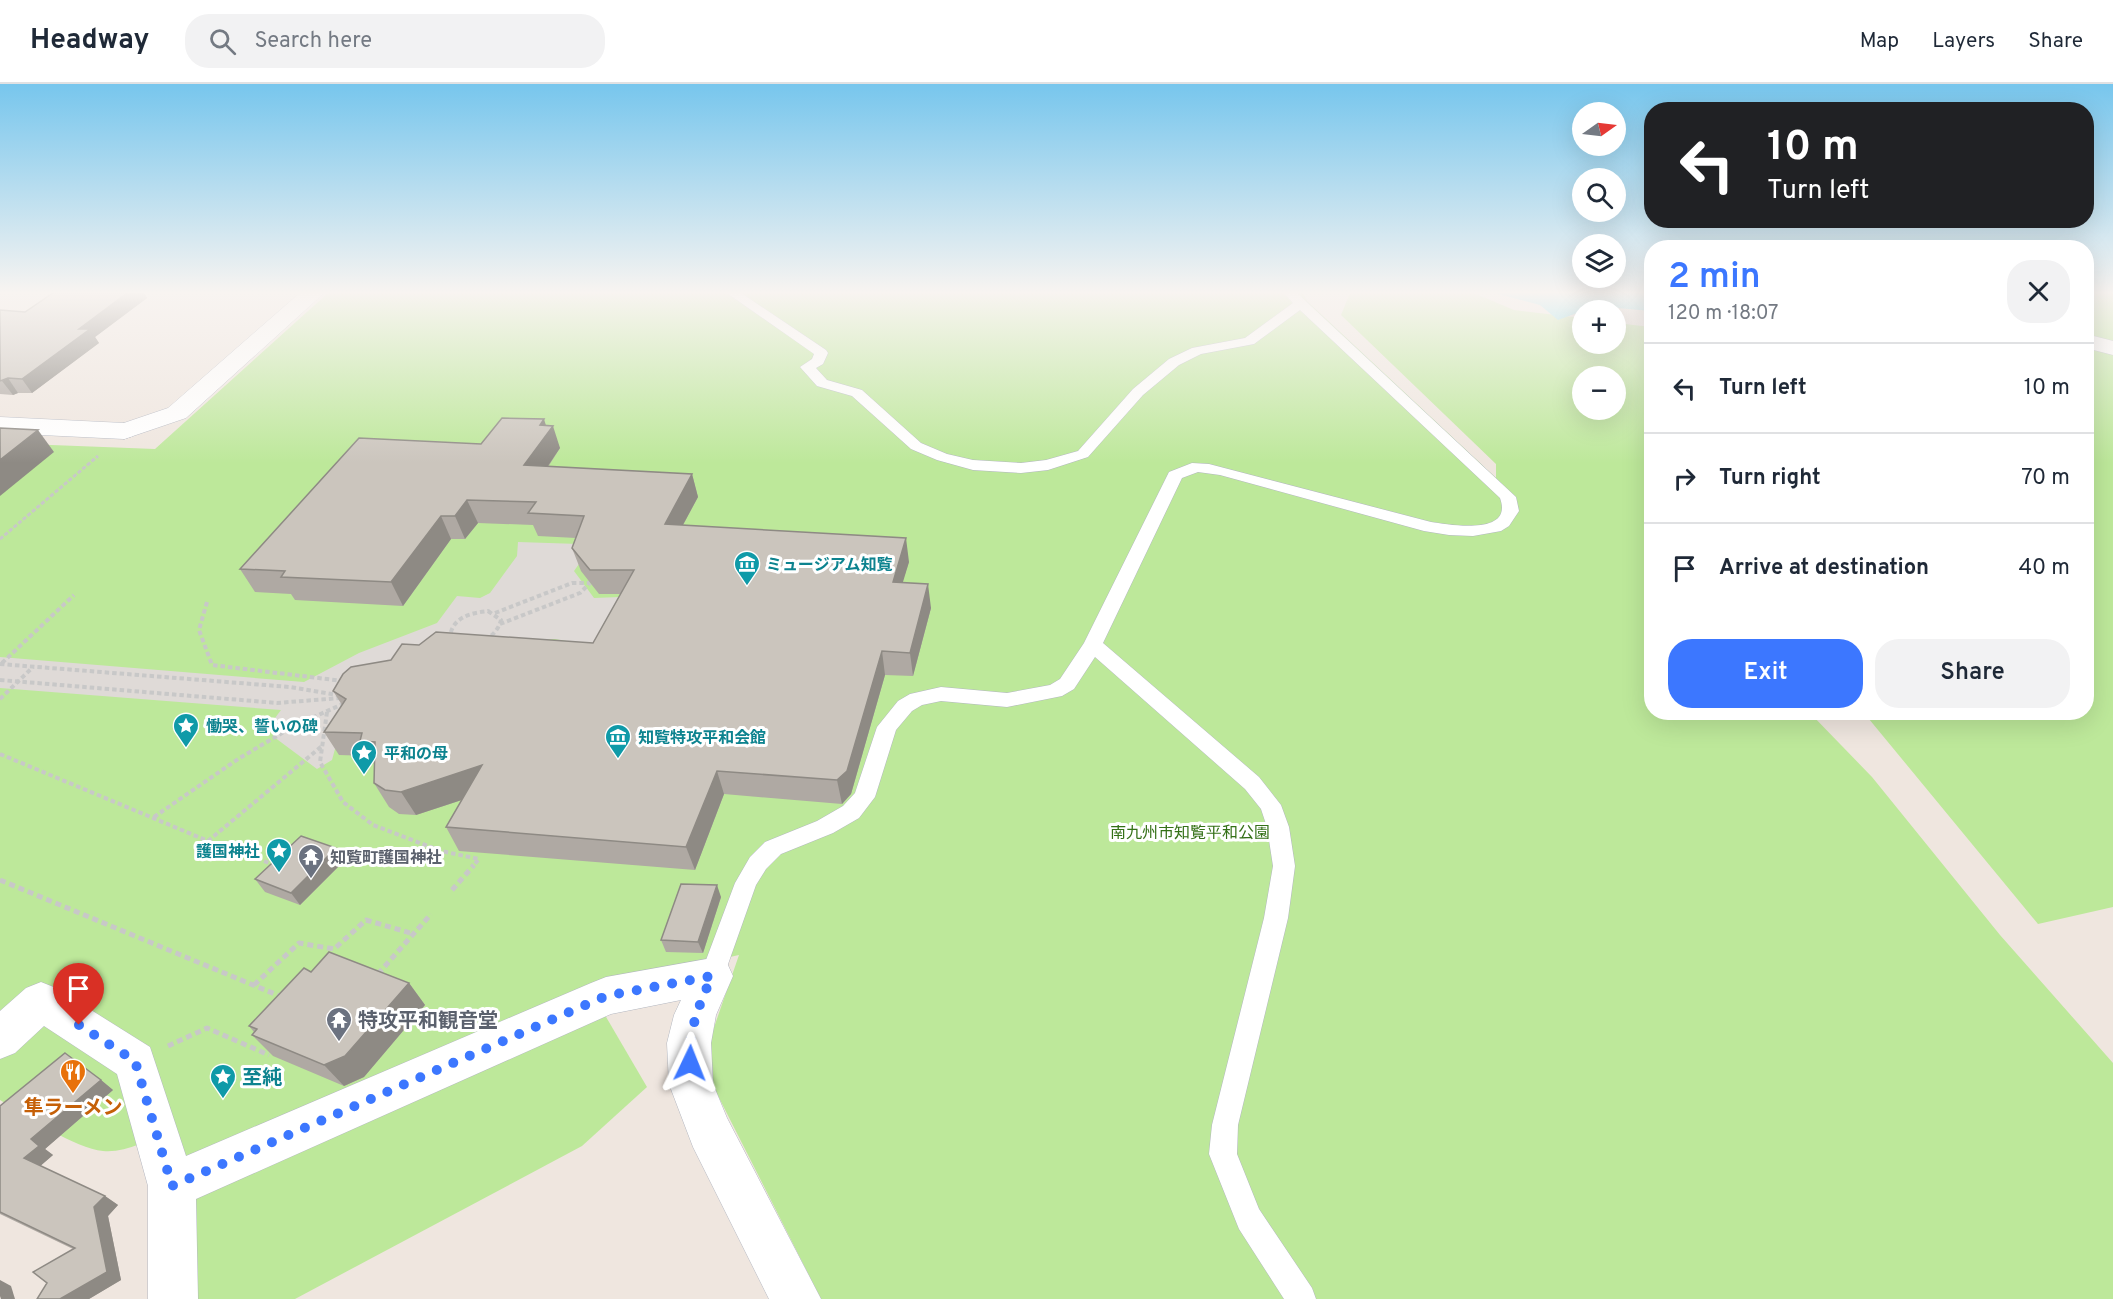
<!DOCTYPE html>
<meta charset="utf-8">
<style>
body{margin:0;font-family:Overpass,"Noto Sans JP",sans-serif;background:#f2f2f3;color:#1f2937;height:100vh;display:flex;flex-direction:column;font-size:22px;white-space:nowrap}
*{box-sizing:border-box;margin:0}
p{font-size:20px;color:#747a83}
.icon{flex:none;width:33px;height:33px;fill:none;stroke:currentColor;stroke-width:2;stroke-linecap:round;stroke-linejoin:round}
.map{position:relative;flex:1;overflow:hidden}
.drawer{position:absolute;left:1644px;top:156px;width:450px;height:480px;display:flex;flex-direction:column;background:#fff;border-radius:24px;box-shadow:0 6px 24px #0002}
.drawer>*{flex:none}
.top-card{position:absolute;left:1644px;top:18px;width:450px;height:126px;border-radius:24px;box-shadow:0 6px 24px #0002;background:#202124;color:#fff;overflow:hidden}
.needle{width:39px;rotate:76deg}
.buttons{position:absolute;left:1572px;top:18px;display:grid;gap:12px}
.buttons a{display:grid;place-items:center;width:54px;height:54px;border-radius:50%;background:#fff;box-shadow:0 6px 24px #0002;font-size:30px}
.pin{position:absolute;display:grid;place-items:center;width:51px;height:51px;color:#fff;margin:-62px -26px;border-radius:50% 50% 50% 0;rotate:-45deg;box-shadow:0 0 6px #0007}
.pin .icon{rotate:45deg}
.me{position:absolute;width:66px;margin:-33px;rotate:2deg;stroke-linejoin:round;filter:drop-shadow(0 0 4px #0008)}
.turn{display:flex;align-items:center;gap:21px;height:126px;padding:0 24px;font-size:27px}
.turn .icon{width:78px;height:78px;stroke-width:2.5}
.turn b{display:block;font-size:42px;line-height:51px}
.round{display:grid;place-items:center;flex:none;width:63px;height:63px;border-radius:24px;background:#f2f2f3}
.summary{display:flex;align-items:center;justify-content:space-between;height:102px;padding:0 24px}
h1{font-size:36px;font-weight:600;line-height:45px;color:#3c77ff}
.action{display:flex;gap:12px;margin-top:auto;padding:12px 24px}
.action a{flex:1;height:69px;border-radius:24px;background:#3c77ff;color:#fff;font-size:24px;font-weight:600;line-height:69px;text-align:center}
.action a+a{background:#f2f2f3;color:#1f2937}
ul{padding:0;list-style:none}
li{display:flex;align-items:center;gap:18px;height:90px;padding:0 24px;border-top:2px solid #e0e1e3}
li div{flex:1}
li b{display:block;font-size:22px}
li em{font-style:normal}
header{display:flex;align-items:center;gap:36px;box-sizing:border-box;height:84px;padding:0 30px;background:#fff;border-bottom:2px solid #e0e1e3}
header strong{font-size:28px}
nav{display:flex;gap:33px;margin-inline-start:auto;font-size:21px}
.search{width:420px;height:54px;background:#f2f2f3;display:flex;align-items:center;gap:15px;box-sizing:border-box;padding:0 21px;border-radius:24px;color:#747a83;font-size:22px}
.map>svg:first-child{display:block}
.green{fill:#bde89a;fill-rule:evenodd}
.plaza{fill:#dfdad7}
.water{fill:#6ee1f5}
.lines{fill:none;stroke-linecap:round;stroke-linejoin:round}
.service-casing{stroke:#b3b7c1;stroke-width:1}
.minor-casing{stroke:#b3b7c1;stroke-width:1}
.tertiary-casing{stroke:#b3b7c1;stroke-width:1}
.path-far2{stroke:#c8c8c8;stroke-width:3;stroke-dasharray:4 2;stroke-linecap:butt}
.path-far1{stroke:#c8c8c8;stroke-width:4;stroke-dasharray:4.5 3;stroke-linecap:butt}
.path{stroke:#c8c8c8;stroke-width:5;stroke-dasharray:6 4;stroke-linecap:butt}
.service{fill:#fff;fill-rule:evenodd}
.minor{fill:#fff;fill-rule:evenodd}
.tertiary{fill:#fff;fill-rule:evenodd}
.wall{fill:#afa9a3}
.shaded-wall{fill:#8e8a84}
.building{fill:#cbc5bd;stroke:#8e8a84;stroke-width:1.5}
.route{stroke:#3c77ff;stroke-width:10;stroke-dasharray:0 18}
.labels{text-anchor:middle;stroke-width:6;stroke-linejoin:round;paint-order:stroke}
.culture-label{font-size:16px;font-weight:bold;fill:#0d838f;stroke:#fff;text-anchor:start}
.park-label{font-size:16px;fill:#347017;stroke:#fff}
.worship-label{font-size:16px;font-weight:bold;fill:#5b616d;stroke:#fff;text-anchor:start}
.near-worship-label{font-size:20px;font-weight:bold;fill:#5b616d;stroke:#fff;text-anchor:start}
.near-culture-label{font-size:20px;font-weight:bold;fill:#0d838f;stroke:#fff;text-anchor:start}
.near-food-label{font-size:20px;font-weight:bold;fill:#c56008;stroke:#fff}
</style>
<header>
<strong>Headway</strong>
<div class="search"><svg class="icon" aria-label="search" viewBox="0 0 24 24"><circle cx="10" cy="10" r="6"/><path d="M15 15l6 6"/></svg>Search here</div>
<nav><a>Map</a><a>Layers</a><a>Share</a></nav>
</header>
<div class="map">
<svg width="2113" height="1215" viewBox="0 0 2113 1215">
<rect width="100%" height="100%" fill="#efe6df"/>
<g class="green">
<path d="M328,209h975l4,8 189,177v-14l-155,-149 9,-22h124l40,17 68,8v26h34v-21l35,4 1,385 158,1 62,64 128,158 113,128v236h-1292l-109,-215 -2,-45 29,-84 -132,29 -284,125 -142,49 -13,-27c-19,9 -42,22 -65,20 -27,-2 -78,-36 -103,-51v-657l155,6zM1582,292h34v34h-34z"/>
<path d="M2087,209h26v614l-75,17 -174,-211 222,-1z"/>
<path d="M602,926l45,77 -65,59 -287,153h-97l-5,-110z"/>
</g>
<path class="plaza" d="M518,458l61,2 7,10 -12,17 9,12 11,15 26,-1 -13,59 -30,-13 -22,-4 -51,3 -160,74 -12,44 -15,9 -43,-32 -5,-11 12,-16 -281,-22v-31l304,25 55,-29 78,-30 20,-27 23,2 10,-5 27,-37z"/>
<path class="water" d="M1494,209h157v18l-55,-5 -38,14 -18,-15z"/>
<g class="lines">
<defs>
<path id="service" d="M727,209h14l85,57 2,3 -5,11 -7,4 11,12 35,10 59,53 26,11 26,6 48,3 25,-3 32,-9 55,-62 36,-30 23,-11 53,-10 48,-35 -9,-10h13l219,204 3,14 -10,15 -8,5 -28,5 -24,-1 -25,-4 -204,-56 -22,-3 -16,6 -79,165 156,134 22,28 8,22 6,39 -7,52 -50,207 -1,29 22,55 53,79 4,11h-32l-45,-70 -30,-75 3,-29 52,-207 9,-52 -6,-39 -6,-18 -16,-20 -150,-132 -21,32 -12,7 -55,11 -66,-6 -19,4 -10,6 -16,19 -21,67 -16,21 -26,15 -52,21 -15,15 -10,16 -35,99 -9,3 -9,-3 -3,-8 35,-93 15,-26 15,-15 52,-21 26,-15 12,-13 22,-66 21,-26 12,-7 31,-7 66,6 43,-8 10,-6 24,-36 85,-171 23,-9 17,1 222,58c19,3 83,14 69,-24l-200,-188 -46,34 -53,10 -22,11 -36,30 -55,62 -40,13 -27,3 -48,-3 -36,-10 -26,-11 -59,-53 -35,-10 -17,-19 12,-8 2,-5z"/>
<g id="minor">
<path d="M300,209h24l-138,125 -53,18 -9,3 -9,-3 -4,-5 4,-5 53,-18z"/>
<path d="M2086,250l27,7v14l-27,-7z"/>
<path d="M712,874l15,5 6,13 -17,39 -5,28 2,41 14,34 94,181h-52l-76,-152 -24,-63 -2,-41 7,-28 7,-15 -70,14 -415,185 2,100h-50v-113l-31,-112 -73,-48 -29,27 -15,6v-48l26,-23 15,-6 15,6 94,59 36,109 405,-173 15,-6z"/>
</g>
<path id="tertiary" d="M0,333l124,6 9,3 4,5 -4,5 -9,3 -124,-6z"/>
</defs>
<use href="#service" class="service-casing"/>
<use href="#minor" class="minor-casing"/>
<use href="#tertiary" class="tertiary-casing"/>
<path class="path-far2" d="M0,455l98,-83"/>
<g class="path-far1">
<path d="M207,518l-8,28 13,35 131,16"/>
<path d="M488,527l13,9c-6,23 -33,29 -51,16 3,-19 21,-23 38,-25z"/>
<path d="M495,529l77,-30h18"/>
<path d="M500,540l80,-31 10,-10"/>
<path d="M2,579l72,-68"/>
<path d="M0,580l290,23 48,8"/>
<path d="M0,596l277,23 63,-5"/>
<path d="M0,615l33,-32"/>
<path d="M327,628l-7,50 23,40 30,23 68,26 38,8 -7,8"/>
<path d="M0,670l208,87 67,24"/>
<path d="M154,733l84,-58 56,-33 51,-23"/>
<path d="M208,757l114,-95"/>
</g>
<g class="path">
<path d="M0,796l282,117"/>
<path d="M452,806l22,-25"/>
<path d="M378,890l53,-60"/>
<path d="M254,901l45,-42 35,6 32,-29 48,14"/>
<path d="M168,962l39,-18 62,27"/>
</g>
<use href="#service" class="service"/>
<use href="#minor" class="minor"/>
<use href="#tertiary" class="tertiary"/>
</g>
<g class="wall">
<path d="M53,209h91l3,5 -52,39 4,6 -67,50h-14l-5,2 -13,-1v-84l25,2z"/>
<path d="M546,341l14,23 -12,19 144,7 6,23 -15,28 226,37 -7,21 29,25 -18,68 -28,-1 -34,119 -9,10 -118,-10 -29,76 -236,-19 -13,-24 16,-27 -46,15 -17,-1 -10,-7 -15,-24v-19l-4,-8 -31,-1 -15,-23 18,-27 -9,-14 86,-46 174,-2 28,-49h-22l-18,-23 -9,-23 4,-10 -38,-2 -5,-11 -55,-2 -13,16h-14l-48,67 -108,-6 -4,-6 -36,-2 -15,-23 241,-125z"/>
<path d="M336,764l9,12 -45,45 -35,-13 -10,-13z"/>
<path d="M721,813l-18,56 -37,-1 -5,-12z"/>
<path d="M311,888l98,11 16,22 -61,72 -20,9 -71,-30 -21,-21 2,-3 -5,-6z"/>
<path d="M101,996l12,10 -68,59 8,6 -13,11 65,30 13,9 -10,11 13,64 -32,19h-52l36,-50 -73,-35v-108z"/>
</g>
<g class="shaded-wall">
<path d="M127,209h17l3,5 -52,39 4,6 -67,50 -10,-14 57,-50z"/>
<path d="M8,294l10,15 -5,2 -11,-14z"/>
<path d="M544,335l4,13 5,-6 7,22 -27,40 -9,-23 16,-40z"/>
<path d="M38,346l16,22 -54,44v-36z"/>
<path d="M692,390l6,23 -27,50 -6,-23z"/>
<path d="M467,416l11,23 -13,16 -10,-23z"/>
<path d="M441,432l10,23 -48,67 -12,-24z"/>
<path d="M906,454l3,24 -13,43 -3,-23z"/>
<path d="M928,500l3,24 -18,68 -3,-23z"/>
<path d="M882,567l3,24 -34,119 -9,10 -5,-24z"/>
<path d="M482,681l13,24 -79,26 -15,-23z"/>
<path d="M717,687l7,23 -29,76 -9,-23z"/>
<path d="M336,764l9,12 -45,45 -9,-12z"/>
<path d="M717,801l4,12 -18,56 -5,-11z"/>
<path d="M409,899l16,22 -61,72 -20,9 -20,-21z"/>
<path d="M101,996l12,10 -68,59 8,6 -15,13 -14,-10 7,-19z"/>
<path d="M105,1112l13,9 -10,11 13,64 -32,19h-29l34,-92z"/>
<path d="M0,1196l11,6 4,13h-14l-1,-3z"/>
</g>
<g class="building">
<path d="M53,209h74l-48,36h11l-68,50 -14,-1 -8,3v-71l25,2z"/>
<path d="M502,334l42,1 -4,6 13,1 -29,39 168,9 -27,50 241,14 -13,44 35,2 -18,69 -28,-2 -35,120 -10,9 -120,-9 -31,76 -240,-20 36,-62 -81,27 -16,-2 -11,-7 1,-41 -15,-1 2,-8 -38,-1 22,-33 -13,-8 10,-17 8,-7 40,-7 11,-16 17,1 17,-13 157,11 41,-73h-44l-18,-22 12,-32 -56,-3 8,-11 -69,-2 -12,16h-14l-50,66 -110,-5 4,-6 -45,-2 119,-131 122,6z"/>
<path d="M0,344l38,2 -38,30z"/>
<path d="M301,752l35,12 -45,45 -36,-14z"/>
<path d="M681,800l36,1 -19,57 -37,-2z"/>
<path d="M329,868l80,31 -64,73 -21,9 -72,-30 5,-6 -8,-3 55,-58 7,4z"/>
<path d="M65,969l36,27 -70,59 8,7 -15,12 81,38 -11,11 13,65 -47,27h-23l10,-16 -14,-11 42,-24 -75,-36v-106z"/>
</g>
<linearGradient id="sky" x2="0" y2="1"><stop stop-color="#77c6ed"/><stop offset="0.55" stop-color="#f8f4f1"/><stop offset="1" stop-color="#f8f4f1" stop-opacity="0"/></linearGradient>
<rect width="2113" height="379" fill="url(#sky)"/>
<g class="lines">
<path class="route" d="M79,941l56,36 37,125 434,-190 106,-20c-13,29 -24,55 -22,87"/>
</g>
<defs>
<symbol id="museum-pin" viewBox="-11 -11 22 30"><path d="M0 17L-7.5 6A9.5 9.5 0 1 1 7.5 6Z" fill="#0f9aa8" stroke="#fff"/><path d="M0-6L6-3V-2H-6V-3ZM-5-1h2V3h-2ZM-1-1h2V3h-2ZM3-1h2V3H3ZM-6 4H6V6H-6Z" fill="#fff"/></symbol>
<symbol id="sight-pin" viewBox="-11 -11 22 30"><path d="M0 17L-7.5 6A9.5 9.5 0 1 1 7.5 6Z" fill="#0f9aa8" stroke="#fff"/><path d="M0-6L1.8-2.2L6-1.7L2.9 1.2L3.7 5.4L0 3.3L-3.7 5.4L-2.9 1.2L-6-1.7L-1.8-2.2Z" fill="#fff"/></symbol>
<symbol id="temple-pin" viewBox="-11 -11 22 30"><path d="M0 17L-7.5 6A9.5 9.5 0 1 1 7.5 6Z" fill="#6b7280" stroke="#fff"/><path d="M0-6L5-2H3V0L6.5 2.5H4V6H1.5V3h-3V6H-4V2.5H-6.5L-3 0V-2H-5Z" fill="#fff"/></symbol>
<symbol id="restaurant-pin" viewBox="-11 -11 22 30"><path d="M0 17L-7.5 6A9.5 9.5 0 1 1 7.5 6Z" fill="#e8710a" stroke="#fff"/><path d="M-5-6h1v4h1v-4h1v4h1v-4h1v5L-1.5 .5V6h-2V.5L-5-1ZM5-6V6H3V1.5H1.5Q1.5-4 5-6Z" fill="#fff"/></symbol>
</defs>
<g fill-rule="evenodd">
<use href="#museum-pin" x="732" y="465" width="30" height="40"/>
<use href="#sight-pin" x="171" y="627" width="30" height="40"/>
<use href="#museum-pin" x="603" y="638" width="30" height="40"/>
<use href="#sight-pin" x="349" y="654" width="30" height="40"/>
<use href="#sight-pin" x="264" y="752" width="30" height="40"/>
<use href="#temple-pin" x="296" y="758" width="30" height="40"/>
<use href="#temple-pin" x="324" y="921" width="30" height="40"/>
<use href="#restaurant-pin" x="58" y="973" width="30" height="40"/>
<use href="#sight-pin" x="208" y="978" width="30" height="40"/>
</g>
<g class="labels">
<g class="culture-label">
<text x="766" y="486">ミュージアム知覧</text>
<text x="206" y="648">慟哭、誓いの碑</text>
<text x="638" y="659">知覧特攻平和会館</text>
<text x="384" y="675">平和の母</text>
<text x="260" y="773" text-anchor="end">護国神社</text>
</g>
<g class="park-label">
<text x="1190" y="754">南九州市知覧平和公園</text>
</g>
<g class="worship-label">
<text x="330" y="779">知覧町護国神社</text>
</g>
<g class="near-worship-label">
<text x="358" y="943">特攻平和観音堂</text>
</g>
<g class="near-culture-label">
<text x="242" y="1000">至純</text>
</g>
<g class="near-food-label">
<text x="73" y="1030">隼ラーメン</text>
</g>
</g>
</svg>
<div class="buttons">
<a><svg class="needle" viewBox="-14 -14 28 28"><path d="M0-13l5 13h-10z" fill="#e53935"/><path d="M0 13l5-13h-10z" fill="#747a83"/></svg></a>
<a><svg class="icon" aria-label="search" viewBox="0 0 24 24"><circle cx="10" cy="10" r="6"/><path d="M15 15l6 6"/></svg></a>
<a><svg class="icon" aria-label="layers" viewBox="0 0 24 24"><path d="M12 4l9 5-9 5-9-5zM3 14l9 5 9-5"/></svg></a>
<a>+</a>
<a>−</a>
</div>
<div class="pin" style="left:79px;top:941px;background:#d93025"><svg class="icon" aria-label="arrive" viewBox="0 0 24 24"><path d="M6 21V4h12l-3 4 3 4H6"/></svg></div>
<svg class="me" style="left:690px;top:979px" viewBox="-20 -20 40 40"><path d="M0-17L14 15 0 8-14 15z" fill="#3c77ff" stroke="#fff" stroke-width="4"/></svg>
<div class="top-card">
<div class="turn"><svg class="icon" aria-label="left" viewBox="0 0 24 24"><path d="M17 20v-9H6M10 6l-5 5 5 5"/></svg><div><b>10 m</b>Turn left</div></div>
</div>
<section class="drawer">
<div class="summary"><div><h1>2 min</h1><p>120 m · 18:07</p></div><a class="round"><svg class="icon" aria-label="close" viewBox="0 0 24 24"><path d="M6 6l12 12M18 6L6 18"/></svg></a></div>
<ul>
<li><svg class="icon" aria-label="left" viewBox="0 0 24 24"><path d="M17 20v-9H6M10 6l-5 5 5 5"/></svg><div><b>Turn left</b></div><em>10 m</em></li>
<li><svg class="icon" aria-label="right" viewBox="0 0 24 24"><path d="M7 20v-9h11M14 6l5 5-5 5"/></svg><div><b>Turn right</b></div><em>70 m</em></li>
<li><svg class="icon" aria-label="arrive" viewBox="0 0 24 24"><path d="M6 21V4h12l-3 4 3 4H6"/></svg><div><b>Arrive at destination</b></div><em>40 m</em></li>
</ul>
<div class="action"><a>Exit</a><a>Share</a></div>
</section>
</div>
